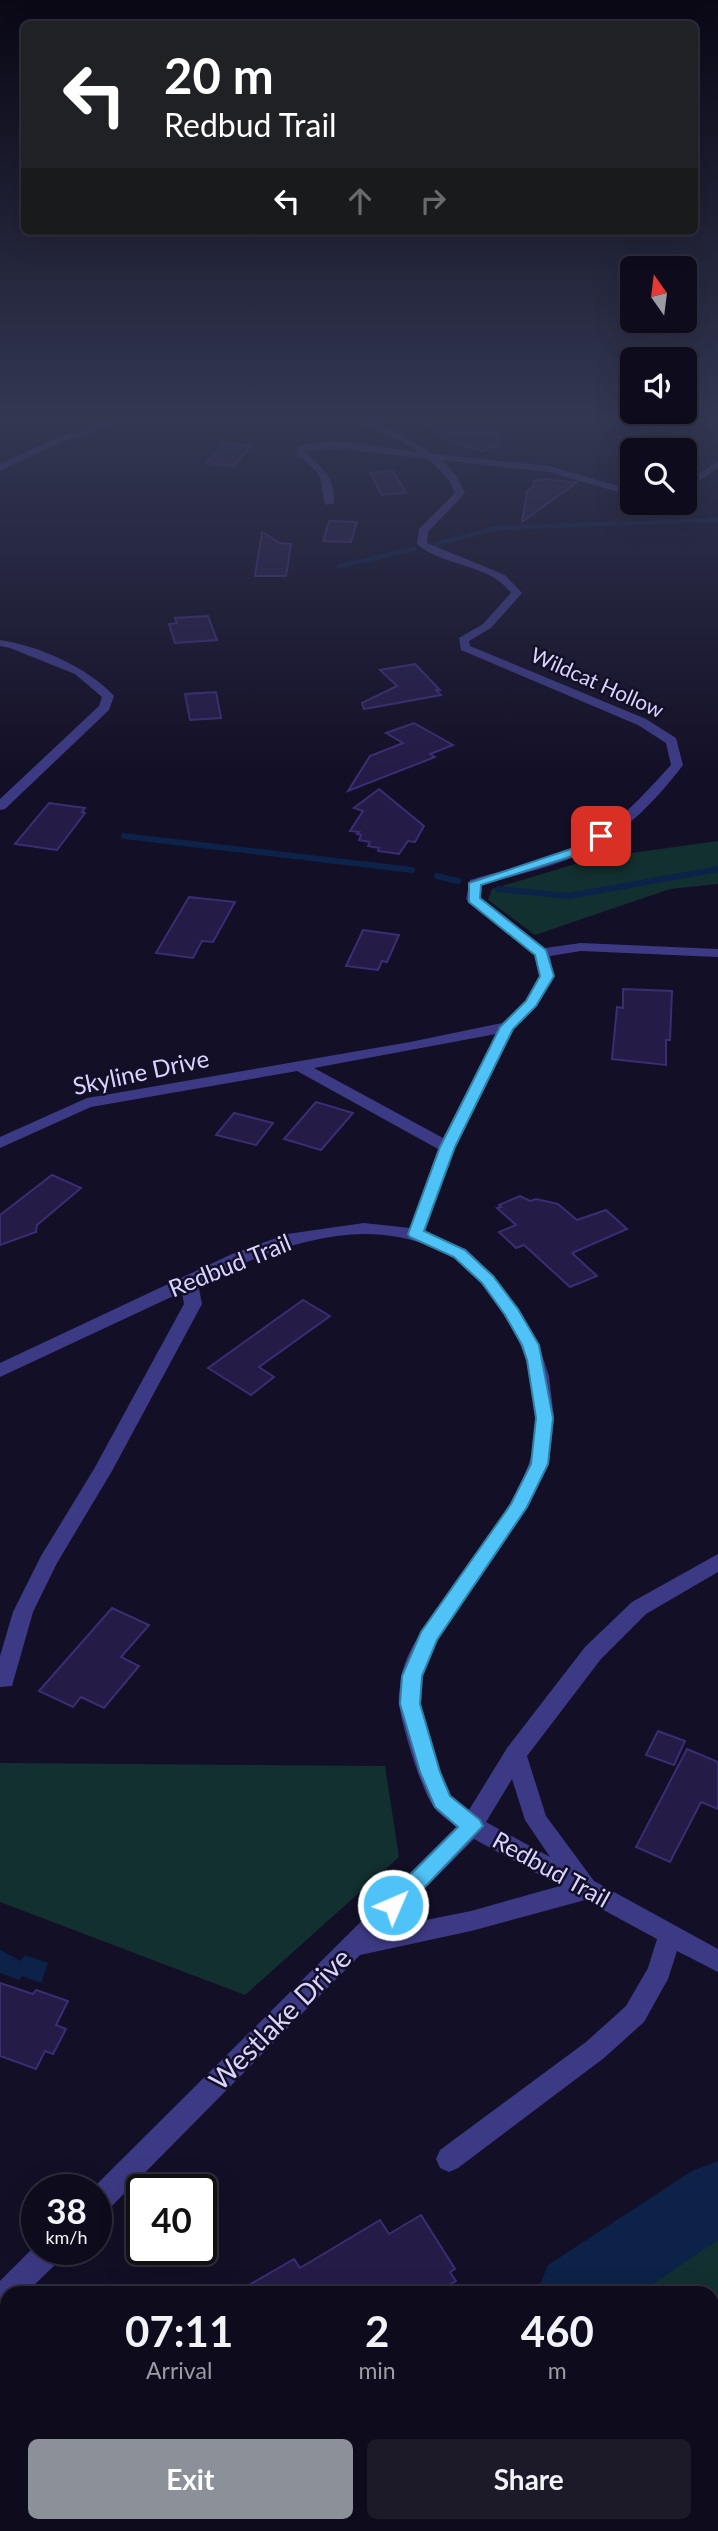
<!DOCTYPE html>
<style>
body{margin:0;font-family:Lato,sans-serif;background:#1c1929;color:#f1f3f6;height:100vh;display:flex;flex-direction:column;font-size:26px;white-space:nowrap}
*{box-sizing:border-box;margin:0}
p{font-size:23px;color:#9b9ba3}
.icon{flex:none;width:38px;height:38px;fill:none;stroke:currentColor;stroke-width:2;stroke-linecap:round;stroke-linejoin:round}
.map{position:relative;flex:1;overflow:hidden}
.panel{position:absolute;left:0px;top:2286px;width:719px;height:247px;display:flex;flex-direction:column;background:#0e0b1c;border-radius:21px 21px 0 0;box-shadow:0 7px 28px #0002,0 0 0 2px #2e2b3b}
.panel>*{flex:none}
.guide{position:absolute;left:21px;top:21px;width:677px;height:214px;border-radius:10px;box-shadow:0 7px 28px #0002,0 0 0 2px #2e2b3b;background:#202124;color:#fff;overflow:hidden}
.needle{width:46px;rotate:346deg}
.tools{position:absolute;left:620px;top:256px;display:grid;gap:14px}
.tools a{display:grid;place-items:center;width:77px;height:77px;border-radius:10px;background:#0e0b1c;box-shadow:0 7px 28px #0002,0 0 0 2px #2e2b3b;font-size:35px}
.speed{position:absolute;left:21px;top:2174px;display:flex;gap:14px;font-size:35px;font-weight:700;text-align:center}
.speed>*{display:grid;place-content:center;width:91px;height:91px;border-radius:50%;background:#0e0b1c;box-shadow:0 7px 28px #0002,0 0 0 2px #2e2b3b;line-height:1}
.speed small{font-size:18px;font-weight:400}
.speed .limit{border:4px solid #111;border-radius:10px;background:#fff;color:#111}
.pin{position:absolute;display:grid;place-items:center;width:60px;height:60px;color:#fff;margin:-30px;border-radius:14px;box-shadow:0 4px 10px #0006}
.me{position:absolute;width:77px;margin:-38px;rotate:45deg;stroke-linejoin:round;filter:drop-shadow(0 0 5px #0008)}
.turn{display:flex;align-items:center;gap:24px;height:147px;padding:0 28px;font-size:32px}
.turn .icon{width:91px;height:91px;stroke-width:2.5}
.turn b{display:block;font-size:49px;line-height:60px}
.lanes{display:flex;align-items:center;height:66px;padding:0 28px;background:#0003;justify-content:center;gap:35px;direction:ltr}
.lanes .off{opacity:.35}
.eta{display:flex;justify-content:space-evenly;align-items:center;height:119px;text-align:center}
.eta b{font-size:42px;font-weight:700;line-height:49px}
.primary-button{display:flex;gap:14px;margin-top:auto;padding:14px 28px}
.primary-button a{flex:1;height:80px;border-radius:10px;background:#8c9099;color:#fff;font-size:28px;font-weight:700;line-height:80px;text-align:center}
.primary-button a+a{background:#1c1929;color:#f1f3f6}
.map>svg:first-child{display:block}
.green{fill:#12302f}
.water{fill:#0c2248}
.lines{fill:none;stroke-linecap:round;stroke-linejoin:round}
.stream-far1{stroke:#0c2248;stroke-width:4.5}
.stream{stroke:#0c2248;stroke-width:6}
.river{fill:#0c2248;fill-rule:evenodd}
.building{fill:#241b47;stroke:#3b2d73;stroke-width:2}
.minor{fill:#3d3a85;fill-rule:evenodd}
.route{fill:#4fc3f7;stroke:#337fa1;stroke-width:2}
.labels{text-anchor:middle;stroke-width:5;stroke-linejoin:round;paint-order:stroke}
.far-street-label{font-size:21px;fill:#d9d4ff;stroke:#130f26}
.street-label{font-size:24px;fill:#d9d4ff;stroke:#130f26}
.near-street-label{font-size:28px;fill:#d9d4ff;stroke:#130f26}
</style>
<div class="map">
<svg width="718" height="2531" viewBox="0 0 718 2531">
<rect width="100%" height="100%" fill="#130f26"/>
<g class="green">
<path d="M718,841v43l-48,5 -135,46 -47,-35 4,-11 103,-31z"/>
<path d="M0,1763l385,3 14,91 -154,138 -245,-93z"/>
<path d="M718,2162v369h-459l1,-6h452v-233h-185z"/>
</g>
<path class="water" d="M0,1950l21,11 4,-6 23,8 -7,20 -19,-7 -3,4 -19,-7z"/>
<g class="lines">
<g class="stream-far1">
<path d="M487,427l22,-7"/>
<path d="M436,544l61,-16 221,-8"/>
<path d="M339,566l75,-17"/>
</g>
<g class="stream">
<path d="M124,836l288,34"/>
<path d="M437,876l21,5"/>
<path d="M498,889l71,7 149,-27"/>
</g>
<g class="river">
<path d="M718,2161v79l-77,52h-104l11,-27 144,-94z"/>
<path d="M0,2418l7,2v82l-7,-2z"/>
<path d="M127,2525h109l-3,6h-103z"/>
</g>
</g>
<g class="building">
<path d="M420,420h77l2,25 -17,6 -35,-11z"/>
<path d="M224,443l27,3 -17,20 -28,-3z"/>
<path d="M393,471l13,22 -24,2 -12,-22z"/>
<path d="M547,479l29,4 -54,39 5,-31 7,-5v-5z"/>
<path d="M329,521l28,1 -6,20 -28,-1z"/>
<path d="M262,532l18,11 11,1 -5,32h-31z"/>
<path d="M208,616l9,24 -42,3 -6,-19 8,-1 -2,-5z"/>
<path d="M415,664l25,26h-4l5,5 -77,14 -2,-6 35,-17 -17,-16z"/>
<path d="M216,692l5,26 -31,2 -5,-26z"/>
<path d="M414,723l39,22 -23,9 5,3 -87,34 22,-35 33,-13 -17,-10z"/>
<path d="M379,789l45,37 -9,16 -7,-1 -9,13 -21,-3 1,-3 -11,-2 2,-4 -11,-2 2,-5 -4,-1 2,-2 -9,-1 13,-20 -9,-3z"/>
<path d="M49,803l36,5 -3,4 3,1 -28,37 -42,-6z"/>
<path d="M189,897l46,5 -22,40 -11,-1 -9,17 -37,-5z"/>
<path d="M363,930l36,5 -12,27 -5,-1 -4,9 -32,-4z"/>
<path d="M623,989l49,2 -2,49h-4v25l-54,-6 5,-52 6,1z"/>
<path d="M316,1102l37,11 -32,37 -37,-11z"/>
<path d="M234,1113l39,10 -17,22 -40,-10z"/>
<path d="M52,1175l29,13 -44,37 -1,7 -36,13v-30z"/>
<path d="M520,1196l10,5 6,-2 22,5 19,16 29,-10 21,19 -55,24 25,23 -27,11 -46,-42 -8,3 -17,-16 17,-7 -19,-17 4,-1 -2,-2z"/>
<path d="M303,1300l27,16 -71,51 15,10 -23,18 -43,-27z"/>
<path d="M112,1608l37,17 -28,32 18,9 -35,42 -23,-11 -8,10 -34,-16z"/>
<path d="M658,1731l27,10 -11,24 -28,-10z"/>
<path d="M687,1749l31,13v47l-17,-7 -31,60 -34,-15z"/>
<path d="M0,1983l33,11 3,-4 32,11 -12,24 10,4 -13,25 -8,-3 -9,18 -36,-13z"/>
<path d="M421,2215l34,54 -5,3 6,9 -18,11h-201l57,-33 6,9 80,-48 9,14z"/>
</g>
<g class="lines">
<g class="minor">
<path d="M113,420h18l-67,21 -64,30v-7l58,-27z"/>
<path d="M352,420h14l24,9 44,25 115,12 83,24v6l-83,-24 -107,-12 15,17 8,16 -37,39 -1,11 78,32 17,18 -31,35 -22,13 1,5 176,73 30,19 7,27c-25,33 -59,69 -97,87 -33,15 -70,23 -104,33l-2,13 65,50 36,-5 137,6v8l-137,-6 -31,5 4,20 -17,30 -23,23 -59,118 -30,85 41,17 27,26 25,34 21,36 10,31 5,42 -5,46 -21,43 -91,134 -14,35 -2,28 20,68 10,23 18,15 38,-62 78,-101 47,-45 86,-48v18l-72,42 -45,45 -74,97 19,60 48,65 124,68v23l-41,-21 -9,28 -24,43 -40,36 -146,110 -9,4 -9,-4 -4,-9 4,-9 146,-108 40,-36 22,-38 9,-29 -72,-39 -114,31 -111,24 -255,258 -9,4v-28h-4l364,-362c-7,-7 -18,-13 -23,-21 -13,-20 -30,-77 -34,-101 -1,-8 1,-18 2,-26 4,-27 24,-53 39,-75 30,-44 69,-88 88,-138 15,-39 6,-98 -14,-134 -15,-26 -34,-55 -59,-74 -7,-5 -16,-8 -24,-11 -77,-33 -162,3 -233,37l4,20 -90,167 -55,92 -24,49 -21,74 -12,1v-31l13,-44 28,-56 53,-87 90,-165 -2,-12 -182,85v-14l232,-109 55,-20 77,-11 46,5 28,-79 -141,-78 -206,36 -91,41v-11l87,-39 323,-56 92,-19 24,-22 14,-25 -5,-21 -67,-53 -2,-3 4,-19c39,-12 82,-19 117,-39 33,-19 59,-49 84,-76l-5,-22 -28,-18 -177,-75 -2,-12 24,-14 28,-31c-22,-30 -68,-26 -94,-49l2,-15 36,-36 -6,-13 -20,-21 -84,-10 -41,2c18,17 31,25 30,52l-9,2c-6,-29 0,-31 -28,-49l-1,-8c38,-15 85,1 124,4l-21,-12zM496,1034l-53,104 -129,-70zM512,1779l13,41 25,37 -64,-35zM474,1839l86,47 -89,25 -85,17z"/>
<path d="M707,420h11v5z"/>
<path d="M718,461v7l-34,23v-8z"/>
<path d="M0,640c37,5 89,28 114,56l-5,14 -104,99 -5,1v-11l99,-93 3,-9 -27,-23 -65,-26 -10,-2z"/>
<path d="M37,2244v5h28l-4,10 -34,33h-20v13l-7,-3v-21z"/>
</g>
</g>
<linearGradient id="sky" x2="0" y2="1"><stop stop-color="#0a0815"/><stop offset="0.54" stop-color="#333752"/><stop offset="1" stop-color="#333752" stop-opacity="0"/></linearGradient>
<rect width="718" height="774" fill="url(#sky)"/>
<path class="route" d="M601,833l4,1v5l-20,13 -104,33 -1,13 66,52 8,26 -18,30 -23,23 -58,118 -31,84 41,19 28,26 25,33 21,36 14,73 -5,46 -21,43 -90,133 -15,36 -2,28 20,68 10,24 30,24 3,6 -82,86 -8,3 -7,-3 -4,-7 4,-6 72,-72 -23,-20 -15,-35 -20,-68 2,-28 19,-44 90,-128 20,-40 5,-46 -9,-58 -5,-15 -17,-30 -23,-32 -28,-26 -44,-20 -2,-3 32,-87 60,-120 26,-26 14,-25 -5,-21 -66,-53v-19l108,-36z"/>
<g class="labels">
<g class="far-street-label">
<text transform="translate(597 683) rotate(24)" y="7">Wildcat Hollow</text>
</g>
<g class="street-label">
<text transform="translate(141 1073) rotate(-12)" y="8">Skyline Drive</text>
<text transform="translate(230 1266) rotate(-22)" y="8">Redbud Trail</text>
<text transform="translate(551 1870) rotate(29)" y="8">Redbud Trail</text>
</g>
<g class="near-street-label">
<text transform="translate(280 2019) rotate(-45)" y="10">Westlake Drive</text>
</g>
</g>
</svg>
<div class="tools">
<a><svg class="needle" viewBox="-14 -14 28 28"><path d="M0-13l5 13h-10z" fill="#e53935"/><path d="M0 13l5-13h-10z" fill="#9b9ba3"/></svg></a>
<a><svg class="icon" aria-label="sound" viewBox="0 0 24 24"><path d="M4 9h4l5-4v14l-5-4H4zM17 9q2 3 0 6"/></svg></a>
<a><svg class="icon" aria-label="search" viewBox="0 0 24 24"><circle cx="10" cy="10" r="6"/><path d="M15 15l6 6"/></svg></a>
</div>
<div class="speed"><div>38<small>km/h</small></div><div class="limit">40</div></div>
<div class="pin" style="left:601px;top:836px;background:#d93025"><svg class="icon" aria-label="arrive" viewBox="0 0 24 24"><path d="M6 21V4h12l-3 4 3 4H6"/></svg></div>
<svg class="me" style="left:393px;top:1905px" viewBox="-20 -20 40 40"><circle r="17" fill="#4fc3f7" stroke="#fff" stroke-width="3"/><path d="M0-11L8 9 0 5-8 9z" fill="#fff"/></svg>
<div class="guide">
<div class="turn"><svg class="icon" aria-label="left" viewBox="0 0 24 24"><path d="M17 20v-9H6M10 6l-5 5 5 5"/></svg><div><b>20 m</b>Redbud Trail</div></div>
<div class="lanes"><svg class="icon" aria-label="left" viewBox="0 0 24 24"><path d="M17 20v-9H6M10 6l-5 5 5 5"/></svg><svg class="icon off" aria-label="ahead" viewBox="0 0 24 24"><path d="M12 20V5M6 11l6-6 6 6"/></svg><svg class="icon off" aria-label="right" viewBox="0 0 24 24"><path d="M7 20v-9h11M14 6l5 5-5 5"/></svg></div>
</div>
<section class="panel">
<div class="eta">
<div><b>07:11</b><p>Arrival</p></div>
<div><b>2</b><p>min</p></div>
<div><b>460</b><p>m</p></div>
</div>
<div class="primary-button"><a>Exit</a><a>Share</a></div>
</section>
</div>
